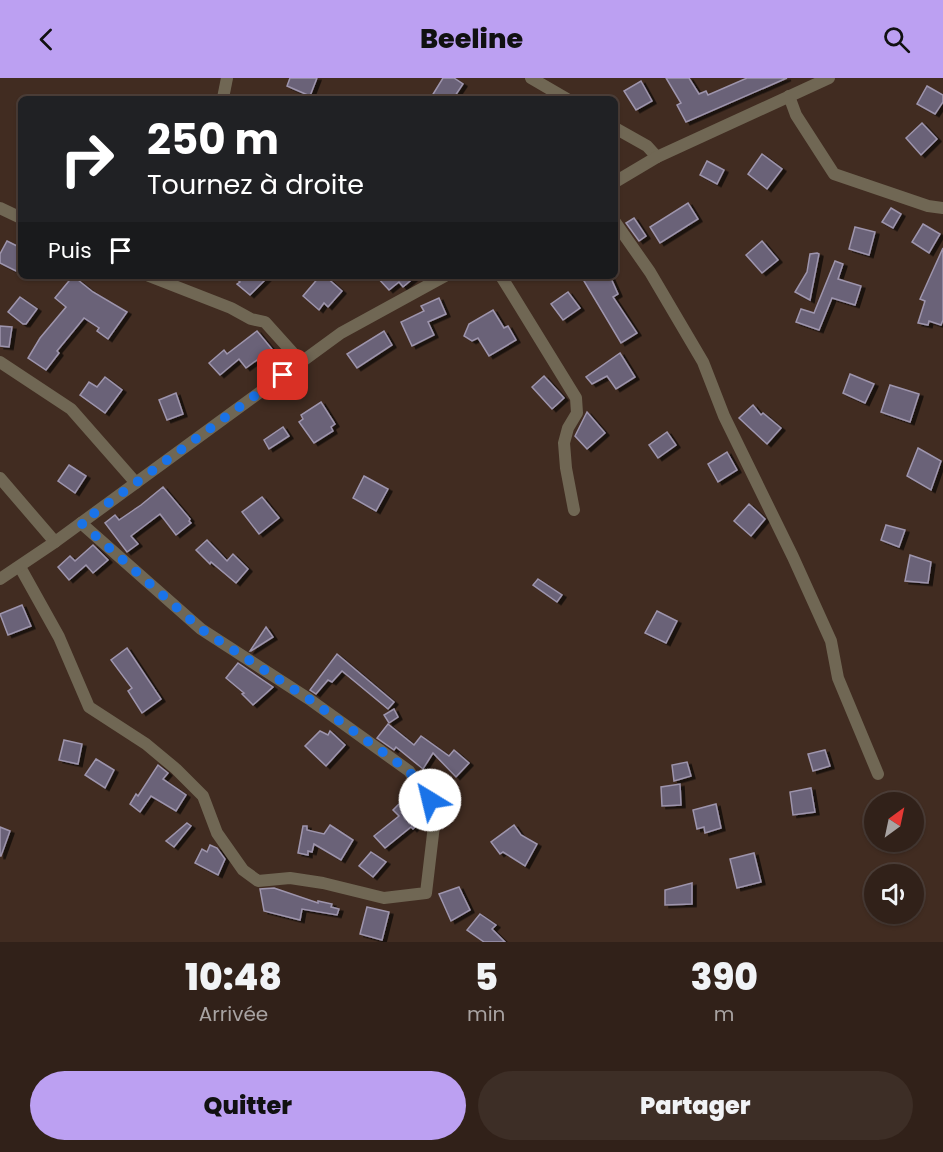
<!DOCTYPE html>
<html lang="fr">
<meta charset="utf-8">
<style>
body{margin:0;font-family:Poppins,sans-serif;background:#3d2e26;color:#f1f3f6;height:100vh;display:flex;flex-direction:column;font-size:22px;white-space:nowrap}
*{box-sizing:border-box;margin:0}
p{font-size:20px;color:#a8a3a2}
.icon{flex:none;width:33px;height:33px;fill:none;stroke:currentColor;stroke-width:2;stroke-linecap:round;stroke-linejoin:round}
.map{position:relative;height:864px;overflow:hidden}
.panel{display:flex;flex-direction:column;background:#312119;flex:1}
.panel>*{flex:none}
.hud{position:absolute;left:18px;top:18px;width:600px;height:183px;border-radius:9px;box-shadow:0 2px 4px #0004,0 0 0 2px #4c3e38;background:#202124;color:#fff;overflow:hidden}
.needle{width:39px;rotate:33deg}
.controls{position:absolute;left:864px;top:714px;display:grid;gap:12px}
.controls a{display:grid;place-items:center;width:60px;height:60px;border-radius:50%;background:#312119;box-shadow:0 2px 4px #0004,0 0 0 2px #4c3e38;font-size:30px}
.pin{position:absolute;display:grid;place-items:center;width:51px;height:51px;color:#fff;margin:-26px;border-radius:12px;box-shadow:0 3px 9px #0006}
.me{position:absolute;width:66px;margin:-33px;rotate:324deg;stroke-linejoin:round;filter:drop-shadow(0 0 4px #0008)}
.turn{display:flex;align-items:center;gap:21px;height:126px;padding:0 30px;font-size:27px}
.turn .icon{width:78px;height:78px;stroke-width:2.5}
.turn b{display:block;font-size:42px;line-height:51px}
.then{display:flex;align-items:center;height:57px;padding:0 30px;background:#0003;gap:12px;font-size:22px}
.eta{display:flex;justify-content:space-evenly;align-items:center;height:102px;text-align:center}
.eta b{font-size:36px;font-weight:800;line-height:42px}
.primary-button{display:flex;gap:12px;margin-top:auto;padding:12px 30px}
.primary-button a{flex:1;height:69px;border-radius:36px;background:#bca0f2;color:#111;font-size:24px;font-weight:800;line-height:69px;text-align:center}
.primary-button a+a{background:#3d2e26;color:#f1f3f6}
header{display:flex;justify-content:space-between;align-items:center;height:78px;padding:0 30px;background:#bca0f2;color:#111;font-size:27px;font-weight:800}
.map>svg:first-child{display:block}
.building{fill:#6a6278;stroke:#9e95ad;stroke-width:1.5;filter:url(#shadow)}
.lines{fill:none;stroke-linecap:round;stroke-linejoin:round}
.street{stroke:#706754;stroke-width:12}
.route{stroke:#1a73e8;stroke-width:10;stroke-dasharray:0 18}
</style>
<header><svg class="icon" aria-label="back" viewBox="0 0 24 24"><path d="M15 5l-7 7 7 7"/></svg>Beeline<svg class="icon" aria-label="search" viewBox="0 0 24 24"><circle cx="10" cy="10" r="6"/><path d="M15 15l6 6"/></svg></header>
<div class="map">
<svg width="943" height="864" viewBox="0 0 943 864">
<defs>
<filter id="shadow"><feDropShadow dx="4" dy="2.5" stdDeviation="0" flood-color="#0009"/></filter>
</defs>
<rect width="100%" height="100%" fill="#412c21"/>
<g class="building">
<path d="M290,0h27l-7,18 -23,-10z"/>
<path d="M443,0h11l9,6 -10,15h-23z"/>
<path d="M666,0h23l10,16 7,-3 2,4 39,-17h40l-101,44 -9,-17 4,-2z"/>
<path d="M641,3l11,20 -16,9 -12,-19z"/>
<path d="M927,8l16,9v7l-8,12 -18,-10z"/>
<path d="M922,45l15,16 -16,16 -15,-17z"/>
<path d="M762,76l20,15 -15,20 -19,-15z"/>
<path d="M707,83l17,9 -7,14 -17,-9z"/>
<path d="M688,125l10,16 -38,24 -10,-16z"/>
<path d="M891,130l10,6 -8,14 -11,-6z"/>
<path d="M634,140l12,18 -7,5 -13,-18z"/>
<path d="M923,146l17,10 -11,19 -17,-11z"/>
<path d="M855,149l20,5 -6,23 -20,-6z"/>
<path d="M7,163l14,7 -4,13 3,1 -4,9 -16,-8v-9z"/>
<path d="M762,163l16,19 -16,13 -16,-18z"/>
<path d="M943,170v72l-2,5 -12,-4 -1,4 -10,-2 7,-22 -5,-2z"/>
<path d="M817,175l2,1 -9,46 -15,-8 12,-20 3,-18z"/>
<path d="M835,183l8,3 -5,15 23,7 -6,19 -23,-7 -13,32 -23,-8 5,-13 13,4z"/>
<path d="M73,198l20,16 34,20 -19,27 -11,-8 2,-3 -15,-10 -27,33 2,2 -13,17 -18,-12 12,-20 26,-31 -11,-9z"/>
<path d="M233,198h36l-19,19 -13,-11 3,-2z"/>
<path d="M320,198h5l17,15 -14,16 -4,-4 -5,7 -16,-14z"/>
<path d="M376,198h40l-13,11 -4,-5 -10,8z"/>
<path d="M593,198h17l8,18 -5,3 24,36 -16,10 -37,-62z"/>
<path d="M568,214l12,16 -17,12 -12,-16z"/>
<path d="M20,219l17,12 -11,15h-3l-15,-12z"/>
<path d="M439,220l7,16 -18,8 6,13 -22,11 -11,-24 23,-11 -3,-5z"/>
<path d="M493,232l11,18 4,-2 8,14 -27,16 -11,-18 -6,3 -8,-5 5,-12z"/>
<path d="M0,248l12,1 -3,20 -9,-1z"/>
<path d="M257,253l15,18 -26,19 -7,-9 -19,16 -11,-12 15,-13 3,4z"/>
<path d="M384,253l8,14 -35,23 -10,-14z"/>
<path d="M620,275l15,24 -19,12 -9,-13 -15,8 -6,-7z"/>
<path d="M850,296l24,10 -9,19 -22,-10z"/>
<path d="M544,298l20,22 -12,11 -20,-22z"/>
<path d="M105,299l17,13 -17,23 -25,-18 9,-13 8,5z"/>
<path d="M890,307l29,9 -9,28 -29,-10z"/>
<path d="M176,315l7,21 -16,6 -8,-20z"/>
<path d="M321,324l14,22 -4,3 2,4 -19,12 -15,-21 4,-3 -2,-4z"/>
<path d="M753,327l8,10 2,-2 18,15 -14,16 -28,-26z"/>
<path d="M587,334l18,21 -18,16 -12,-13z"/>
<path d="M283,349l6,9 -20,13 -5,-9z"/>
<path d="M667,354l9,13 -18,13 -9,-13z"/>
<path d="M918,370l23,13 -10,29 -24,-14z"/>
<path d="M727,374l10,18 -19,12 -10,-18z"/>
<path d="M69,387l17,11 -11,17 -17,-12z"/>
<path d="M364,398l24,13 -12,22 -23,-13z"/>
<path d="M163,409l27,32 -1,2 2,2 -15,12 -16,-21 -29,22 7,8 -11,8 -22,-29 10,-8 4,5 22,-15z"/>
<path d="M262,419l17,21 -20,16 -17,-22z"/>
<path d="M749,426l16,15 -14,17 -17,-15z"/>
<path d="M886,447l19,5 -6,17 -18,-7z"/>
<path d="M207,462l20,21 6,-7 15,15 -12,14 -25,-21 -1,2 -14,-14z"/>
<path d="M93,467l15,15 -15,13 -7,-8 -17,15 -11,-13 12,-11 5,5z"/>
<path d="M910,477l21,7 -3,21 -23,-2z"/>
<path d="M538,501l24,16 -5,7 -24,-17z"/>
<path d="M22,527l9,21 -23,9 -8,-21z"/>
<path d="M657,533l20,10 -11,22 -21,-10z"/>
<path d="M266,549l7,10 -22,14h-1z"/>
<path d="M127,570l34,51 -19,14 -14,-22 4,-3 -21,-28z"/>
<path d="M337,576l57,48 -6,7 -46,-38 -10,11 -4,-2 -12,14 -6,-4z"/>
<path d="M238,585l35,24 -20,18 -11,-11 2,-1 -18,-15z"/>
<path d="M394,631l4,8 -9,6 -5,-8z"/>
<path d="M388,646l26,21 7,-9 28,20 5,-6 15,13 -13,14 -23,-24 -10,16 -27,-22 -2,3 -17,-12z"/>
<path d="M320,653l8,4 2,-4 15,14 -19,21 -21,-20z"/>
<path d="M64,662l18,4 -4,20 -19,-4z"/>
<path d="M825,672l5,16 -17,5 -5,-17z"/>
<path d="M96,681l18,11 -9,18 -20,-13z"/>
<path d="M687,684l4,14 -17,5 -2,-16z"/>
<path d="M158,687l10,8 -5,6 23,16 -10,16 -25,-15 -11,16 -10,-8 6,-10 2,2z"/>
<path d="M680,706l1,21 -19,1 -1,-19z"/>
<path d="M811,710l4,24 -22,3 -3,-23z"/>
<path d="M412,713l10,13 4,12 -13,13 -2,-2 -26,21 -11,-12 25,-20 -6,-6z"/>
<path d="M716,726l5,24 -16,5 -1,-6 -7,2 -4,-19z"/>
<path d="M187,745l4,3 -17,21 -8,-6z"/>
<path d="M330,747l23,15 -12,20 -27,-16 -2,8 -4,-1v4l-10,-2 5,-27h4v4l17,4z"/>
<path d="M514,747l7,10 16,9 -12,22 -22,-14 -3,2 -9,-12z"/>
<path d="M0,749l10,4 -9,25h-1z"/>
<path d="M210,767l7,3 8,11 -7,16 -23,-12 7,-14 5,3z"/>
<path d="M371,774l15,10 -13,15 -14,-11z"/>
<path d="M754,775l7,29 -24,6 -7,-29z"/>
<path d="M692,805v21l-27,1v-15z"/>
<path d="M459,809l11,23 -19,11 -12,-27z"/>
<path d="M274,810l44,15v-2l14,3 -1,3 8,2 -2,6 -35,-6 -2,11 -36,-9 -4,-22z"/>
<path d="M367,829l22,5 -7,28 -22,-6z"/>
<path d="M480,836l16,11 -4,4 13,13h-21l-17,-12z"/>
</g>
<g class="lines">
<g class="street">
<path d="M531,0l36,21"/>
<path d="M789,18l7,19 38,59 94,32 15,2"/>
<path d="M223,20l4,-20"/>
<path d="M615,50l32,18 10,11"/>
<path d="M615,104l42,-25 172,-79"/>
<path d="M0,130l21,10"/>
<path d="M615,144l35,50 53,90 21,54 69,141 38,84 7,37 40,96"/>
<path d="M149,198l82,32 20,11 14,3 36,40"/>
<path d="M501,198l75,122 1,15 -9,15 -4,15 2,25 8,42"/>
<path d="M0,284l71,47 65,74"/>
<path d="M0,400l55,64"/>
<path d="M20,489l39,70 30,70 57,37 30,25 27,27 14,37 26,37 15,11 32,-3 33,5 61,15 42,-5 9,-76 -5,-17 -21,-29 -100,-72 -108,-70 -120,-106"/>
<path d="M0,501l55,-37 286,-209 104,-57"/>
</g>
</g>
<g class="lines">
<path class="route" d="M283,297l-202,148 120,106 108,70 100,72 21,29"/>
</g>
</svg>
<div class="controls">
<a><svg class="needle" viewBox="-14 -14 28 28"><path d="M0-13l5 13h-10z" fill="#e53935"/><path d="M0 13l5-13h-10z" fill="#a8a3a2"/></svg></a>
<a><svg class="icon" aria-label="sound" viewBox="0 0 24 24"><path d="M4 9h4l5-4v14l-5-4H4zM17 9q2 3 0 6"/></svg></a>
</div>
<div class="pin" style="left:283px;top:297px;background:#d93025"><svg class="icon" aria-label="arrive" viewBox="0 0 24 24"><path d="M6 21V4h12l-3 4 3 4H6"/></svg></div>
<svg class="me" style="left:430px;top:722px" viewBox="-20 -20 40 40"><circle r="19" fill="#fff"/><path d="M0-13L10 11 0 6-10 11z" fill="#1a73e8"/></svg>
<div class="hud">
<div class="turn"><svg class="icon" aria-label="right" viewBox="0 0 24 24"><path d="M7 20v-9h11M14 6l5 5-5 5"/></svg><div><b>250 m</b>Tournez à droite</div></div>
<div class="then">Puis<svg class="icon" aria-label="arrive" viewBox="0 0 24 24"><path d="M6 21V4h12l-3 4 3 4H6"/></svg></div>
</div>
</div>
<section class="panel">
<div class="eta">
<div><b>10:48</b><p>Arrivée</p></div>
<div><b>5</b><p>min</p></div>
<div><b>390</b><p>m</p></div>
</div>
<div class="primary-button"><a>Quitter</a><a>Partager</a></div>
</section>
